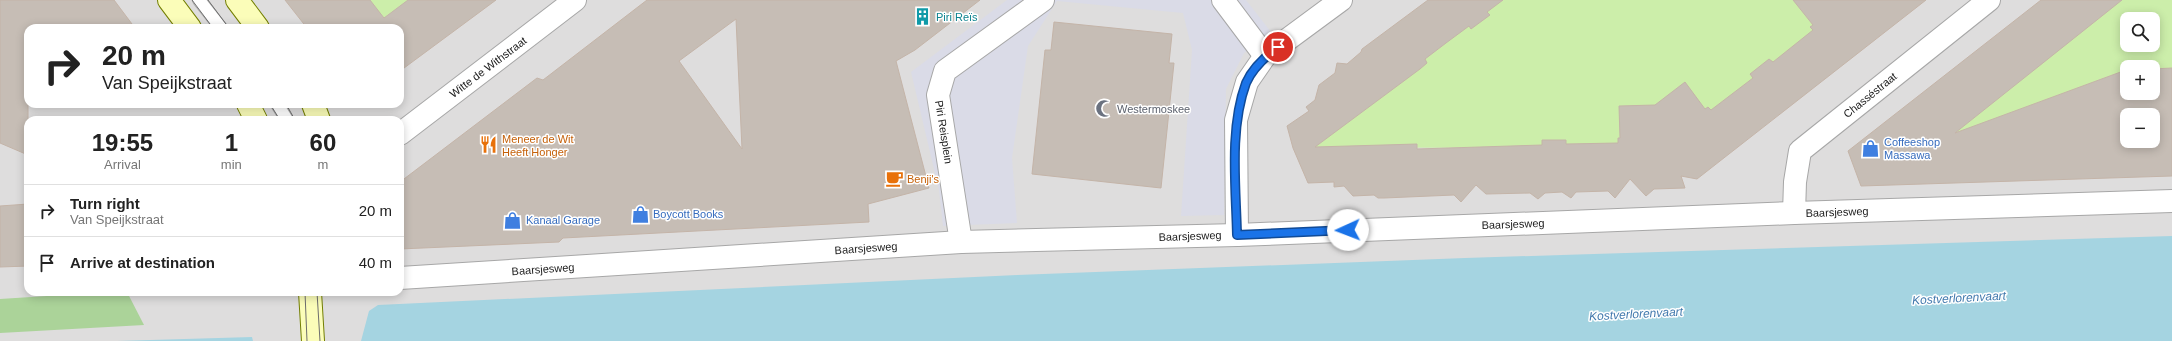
<!DOCTYPE html>
<meta charset="utf-8">
<style>
body{margin:0;font-family:Helvetica,sans-serif;background:#f6f6f6;color:#222;height:100vh;display:flex;flex-direction:column;font-size:15px;white-space:nowrap}
*{box-sizing:border-box;margin:0}
p{font-size:13px;color:#767676}
.icon{flex:none;width:22px;height:22px;fill:none;stroke:currentColor;stroke-width:2;stroke-linecap:round;stroke-linejoin:round}
.map{position:relative;flex:1;overflow:hidden}
.side{position:absolute;left:24px;top:116px;width:380px;height:180px;display:flex;flex-direction:column;background:#fff;border-radius:12px;box-shadow:0 2px 10px #0003}
.side>*{flex:none}
.banner{position:absolute;left:24px;top:24px;width:380px;height:84px;border-radius:12px;box-shadow:0 2px 10px #0003;background:#fff;color:#222;overflow:hidden}
.controls{position:absolute;left:2120px;top:12px;display:grid;gap:8px}
.controls a{display:grid;place-items:center;width:40px;height:40px;border-radius:8px;background:#fff;box-shadow:0 2px 10px #0003;font-size:20px}
.pin{position:absolute;display:grid;place-items:center;width:34px;height:34px;color:#fff;margin:-17px;border:2px solid #fff;border-radius:50%;box-shadow:0 1px 4px #0007}
.me{position:absolute;width:44px;margin:-22px;rotate:268deg;stroke-linejoin:round;filter:drop-shadow(0 0 3px #0008)}
.turn{display:flex;align-items:center;gap:14px;height:84px;padding:0 12px;font-size:18px}
.turn .icon{width:52px;height:52px;stroke-width:2.5}
.turn b{display:block;font-size:28px;line-height:34px}
.eta{display:flex;justify-content:space-evenly;align-items:center;height:68px;text-align:center}
.eta b{font-size:24px;font-weight:700;line-height:28px}
ul{padding:0;list-style:none}
li{display:flex;align-items:center;gap:12px;height:52px;padding:0 12px;border-top:1px solid #e0e0e0}
li div{flex:1}
li b{display:block;font-size:15px}
li em{font-style:normal}
.map>svg:first-child{display:block}
.residential{fill:#dedddd;fill-rule:evenodd}
.grass{fill:#cea;fill-rule:evenodd}
.forest{fill:#abd399}
.plaza{fill:#dadbe7}
.water{fill:#a5d4e1}
.building{fill:#c6bdb5;stroke:#c4b4a8;fill-rule:evenodd}
.lines{fill:none;stroke-linecap:round;stroke-linejoin:round}
.lane-casing{stroke:#a7a7a7;stroke-width:14}
.street-casing{stroke:#a7a7a7;stroke-width:24}
.secondary-casing{stroke:#737f00;stroke-width:24}
.lane{stroke:#fff;stroke-width:12}
.street{stroke:#fff;stroke-width:22}
.secondary{stroke:#fbfdb9;stroke-width:22}
.tram{stroke:#6e6e6e;stroke-width:1}
.route-casing{stroke:#114b97;stroke-width:10}
.route{stroke:#1a73e8;stroke-width:7}
.labels{text-anchor:middle;stroke-width:3;stroke-linejoin:round;paint-order:stroke}
.culture-label{font-size:11px;fill:#0d838f;stroke:#fff;text-anchor:start}
.street-label{font-size:11px;fill:#202020;stroke:#fff}
.worship-label{font-size:11px;fill:#5b616d;stroke:#fff;text-anchor:start}
.food-label{font-size:11px;fill:#c56008;stroke:#fff;text-anchor:start}
.shop-label{font-size:11px;fill:#366cbe;stroke:#fff;text-anchor:start}
.water-label{font-size:12px;font-style:italic;fill:#437aae;stroke:#fff}
</style>
<div class="map">
<svg width="2172" height="341" viewBox="0 0 2172 341">
<rect width="100%" height="100%" fill="#f1ede6"/>
<path class="residential" d="M0,0h2172v301l-1018,40h-1154zM2127,19h26v26h-26zM28,28h372v76h-372zM2127,67h26v26h-26zM2127,115h26v26h-26zM28,120h372v172h-372z"/>
<g class="grass">
<path d="M343,0h86l-37,28z"/>
<path d="M1502,0h359l-189,149 -362,-2z"/>
<path d="M2101,0h71v137l-19,-22h-26l-252,40zM2127,19h26v26h-26zM2127,67h26v26h-26z"/>
</g>
<path class="forest" d="M109,292h18l17,33 -144,8v-34z"/>
<path class="plaza" d="M1007,0h239l25,32 -27,21 -18,36 -2,126 -43,1 11,-166 -9,-37 -126,-12 -29,45 -16,112 5,65 -74,3 -4,-36 -28,-118z"/>
<g class="water">
<path d="M2172,236v105h-1811l8,-30 9,-6 639,-30 448,-17z"/>
<path d="M252,337l1,4h-136z"/>
</g>
<g class="building">
<path d="M0,0h114l21,28h-107v127l-28,-12z"/>
<path d="M285,0h85l14,18 24,-18h88l-96,71v-43h-93z"/>
<path d="M647,0h333l-65,50 -19,11 33,127 -61,16 1,18 -306,16 -4,4 -159,7v-67l137,-104 6,2zM736,19l6,130 -63,-88z"/>
<path d="M1428,0h75l-16,12 3,3 -19,14 -2,-3 -23,17 -21,16 2,4 -7,6 -105,78 102,-3v5l125,-4v-5h24v4l52,-1v-5h2l-1,-32 36,-1 30,-23 20,27 3,-2 3,3 42,-32 -3,-4 19,-15 4,3 40,-32 -3,-3 3,-2 -20,-25h133l-229,179 -16,-3 4,12 -31,1 -8,7 -16,-17 -15,19 -7,-7 -32,1 -5,6 -9,-6 -17,1 -7,6 -8,-6 -44,1 -10,-9 -15,17 -7,-7 -70,3h-6l-4,-3 -21,1 -9,-10 -10,1v-5l-26,1 -15,-35 -6,-22 22,-15 -3,-4 9,-7 4,-15 16,-12 2,-10 10,1 14,-12 1,-3z"/>
<path d="M2041,0h81l-167,133 171,-63 1,23h26v-24l19,-1v108l-311,10 -13,-35zM2127,115h26v26h-26z"/>
<path d="M1054,22l118,12 -3,29h5l-13,125 -129,-14 13,-124h6z"/>
<path d="M28,204v62l-28,1v-61z"/>
</g>
<g class="lines">
<defs>
<g id="lane">
<path d="M199,0l22,28"/>
<path d="M277,104l10,16"/>
</g>
<g id="street">
<path d="M1223,0l42,56"/>
<path d="M400,134l175,-134"/>
<path d="M1794,213l1,-31 5,-31 189,-151"/>
<path d="M1237,235l-1,-115 11,-38 18,-26 76,-56"/>
<path d="M961,242l-23,-147 7,-24 98,-71"/>
<path d="M400,278l561,-36 276,-7 557,-22 378,-12"/>
</g>
<g id="secondary">
<path d="M169,0l21,28"/>
<path d="M237,0l21,28"/>
<path d="M248,104l8,16"/>
<path d="M313,104l6,16"/>
<path d="M310,292l3,49"/>
</g>
</defs>
<use href="#lane" class="lane-casing"/>
<use href="#street" class="street-casing"/>
<use href="#secondary" class="secondary-casing"/>
<use href="#lane" class="lane"/>
<use href="#street" class="street"/>
<use href="#secondary" class="secondary"/>
<g class="tram">
<path d="M192,0l21,28"/>
<path d="M208,0l21,28"/>
<path d="M270,104l10,16"/>
<path d="M286,104l9,16"/>
<path d="M305,292l2,49"/>
<path d="M317,292l3,49"/>
</g>
</g>
<g class="lines">
<defs>
<path id="route" d="M1278,47c-12,9 -26,22 -32,36 -17,46 -10,104 -9,152l111,-5"/>
</defs>
<use href="#route" class="route-casing"/>
<use href="#route" class="route"/>
</g>
<defs>
<symbol id="building-bare" viewBox="-9 -9 18 18"><path d="M-4-6H4V6H1V3H-1V6H-4ZM-2.5-4.3h1.7v1.8h-1.7ZM.8-4.3h1.7v1.8H.8ZM-2.5-1h1.7V.8h-1.7ZM.8-1h1.7V.8H.8Z" fill="#0f9aa8" stroke="#fff" stroke-width="2.5" paint-order="stroke"/></symbol>
<symbol id="mosque-bare" viewBox="-9 -9 18 18"><path d="M3.5-4.9A6 6 0 1 0 3.5 4.9A5 5 0 1 1 3.5-4.9Z" fill="#6b7280" stroke="#fff" stroke-width="2.5" paint-order="stroke"/></symbol>
<symbol id="restaurant-bare" viewBox="-9 -9 18 18"><path d="M-5-6h1v4h1v-4h1v4h1v-4h1v5L-1.5 .5V6h-2V.5L-5-1ZM5-6V6H3V1.5H1.5Q1.5-4 5-6Z" fill="#e8710a" stroke="#fff" stroke-width="2.5" paint-order="stroke"/></symbol>
<symbol id="shop-bare" viewBox="-9 -9 18 18"><path d="M-5-2.5h2.3a2.7 3.5 0 0 1 5.4 0H5L5.5 6h-11ZM-1.5-2.5h3a1.5 2.3 0 0 0-3 0Z" fill="#3f7fe0" stroke="#fff" stroke-width="2.5" paint-order="stroke"/></symbol>
<symbol id="cafe-bare" viewBox="-9 -9 18 18"><path d="M-5.5-4.5H6V0H3Q3 3.5 0 3.5H-2.5Q-5.5 3.5-5.5 0ZM3-3.2v2h1.7v-2ZM-6 4.5H4V6H-6Z" fill="#e8710a" stroke="#fff" stroke-width="2.5" paint-order="stroke"/></symbol>
</defs>
<g fill-rule="evenodd">
<use href="#building-bare" x="910" y="4" width="25" height="25"/>
<use href="#mosque-bare" x="1092" y="96" width="25" height="25"/>
<use href="#restaurant-bare" x="476" y="132" width="25" height="25"/>
<use href="#shop-bare" x="1858" y="136" width="25" height="25"/>
<use href="#cafe-bare" x="882" y="166" width="25" height="25"/>
<use href="#shop-bare" x="628" y="202" width="25" height="25"/>
<use href="#shop-bare" x="500" y="208" width="25" height="25"/>
</g>
<g class="labels">
<g class="culture-label">
<text x="936" y="21">Piri Reïs</text>
</g>
<g class="street-label">
<text transform="translate(488 67) rotate(-37)" y="4">Witte de Withstraat</text>
<text transform="translate(1870 95) rotate(-39)" y="4">Chasséstraat</text>
<text transform="translate(944 132) rotate(81)" y="4">Piri Reisplein</text>
<text transform="translate(1837 212) rotate(-2)" y="4">Baarsjesweg</text>
<text transform="translate(1513 224) rotate(-2)" y="4">Baarsjesweg</text>
<text transform="translate(1190 236) rotate(-2)" y="4">Baarsjesweg</text>
<text transform="translate(866 248) rotate(-4)" y="4">Baarsjesweg</text>
<text transform="translate(543 269) rotate(-4)" y="4">Baarsjesweg</text>
</g>
<g class="worship-label">
<text x="1117" y="113">Westermoskee</text>
</g>
<g class="food-label">
<text x="502" y="143">Meneer de Wit<tspan x="502" dy="13">Heeft Honger</tspan></text>
<text x="907" y="183">Benji's</text>
</g>
<g class="shop-label">
<text x="1884" y="146">Coffeeshop<tspan x="1884" dy="13">Massawa</tspan></text>
<text x="653" y="218">Boycott Books</text>
<text x="526" y="224">Kanaal Garage</text>
</g>
<g class="water-label">
<text transform="translate(1959 298) rotate(-3)" y="4">Kostverlorenvaart</text>
<text transform="translate(1636 314) rotate(-3)" y="4">Kostverlorenvaart</text>
</g>
</g>
</svg>
<div class="controls">
<a><svg class="icon" aria-label="search" viewBox="0 0 24 24"><circle cx="10" cy="10" r="6"/><path d="M15 15l6 6"/></svg></a>
<a>+</a>
<a>−</a>
</div>
<div class="pin" style="left:1278px;top:47px;background:#d93025"><svg class="icon" aria-label="arrive" viewBox="0 0 24 24"><path d="M6 21V4h12l-3 4 3 4H6"/></svg></div>
<svg class="me" style="left:1348px;top:230px" viewBox="-20 -20 40 40"><circle r="19" fill="#fff"/><path d="M0-13L10 11 0 6-10 11z" fill="#1a73e8"/></svg>
<div class="banner">
<div class="turn"><svg class="icon" aria-label="right" viewBox="0 0 24 24"><path d="M7 20v-9h11M14 6l5 5-5 5"/></svg><div><b>20 m</b>Van Speijkstraat</div></div>
</div>
<section class="side">
<div class="eta">
<div><b>19:55</b><p>Arrival</p></div>
<div><b>1</b><p>min</p></div>
<div><b>60</b><p>m</p></div>
</div>
<ul>
<li><svg class="icon" aria-label="right" viewBox="0 0 24 24"><path d="M7 20v-9h11M14 6l5 5-5 5"/></svg><div><b>Turn right</b><p>Van Speijkstraat</p></div><em>20 m</em></li>
<li><svg class="icon" aria-label="arrive" viewBox="0 0 24 24"><path d="M6 21V4h12l-3 4 3 4H6"/></svg><div><b>Arrive at destination</b></div><em>40 m</em></li>
</ul>
</section>
</div>
